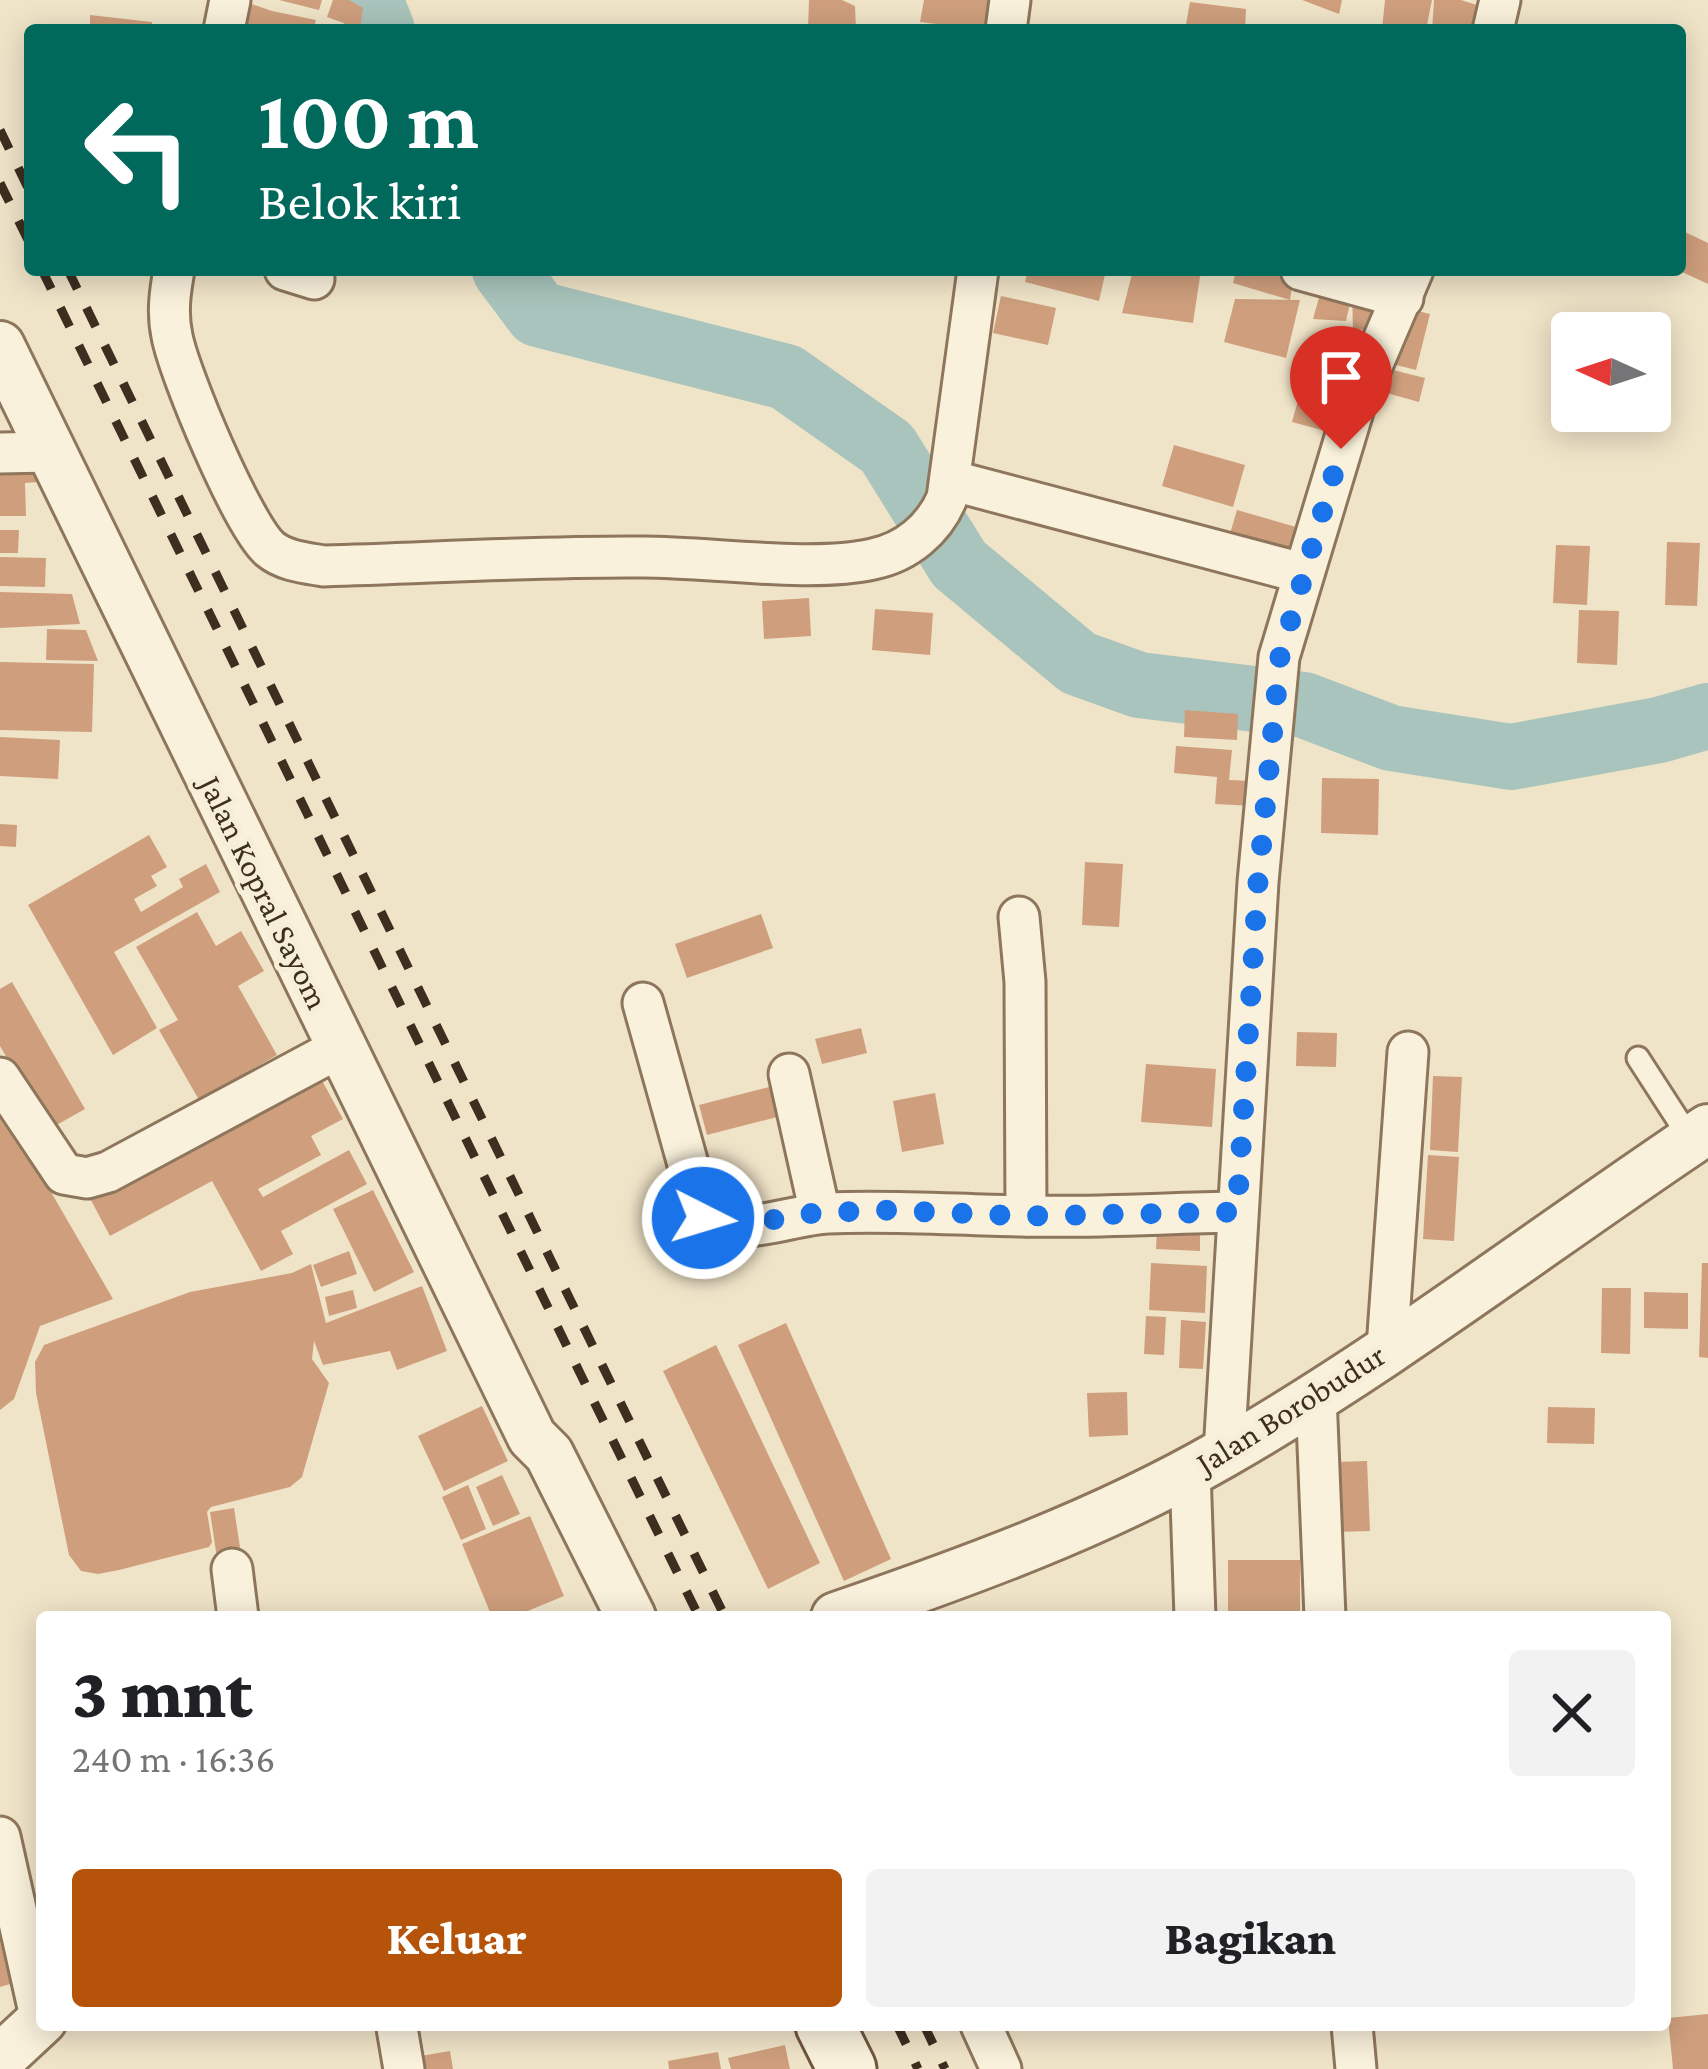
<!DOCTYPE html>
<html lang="id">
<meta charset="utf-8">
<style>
body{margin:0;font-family:"Crimson Pro",serif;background:#f2f2f2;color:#202124;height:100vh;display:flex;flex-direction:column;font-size:45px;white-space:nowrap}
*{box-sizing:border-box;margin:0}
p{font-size:39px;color:#757577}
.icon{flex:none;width:66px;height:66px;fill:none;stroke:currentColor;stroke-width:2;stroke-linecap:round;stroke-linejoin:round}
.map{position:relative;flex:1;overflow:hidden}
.side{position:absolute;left:36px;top:1611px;width:1635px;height:420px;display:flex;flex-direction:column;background:#fff;border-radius:12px;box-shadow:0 6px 30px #0003}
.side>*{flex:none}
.guide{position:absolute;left:24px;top:24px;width:1662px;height:252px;border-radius:12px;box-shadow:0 6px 30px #0003;background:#00695c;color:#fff;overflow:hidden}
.needle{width:78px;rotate:273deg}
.fabs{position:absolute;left:1551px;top:312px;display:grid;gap:24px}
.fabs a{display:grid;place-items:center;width:120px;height:120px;border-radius:12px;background:#fff;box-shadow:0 6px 30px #0003;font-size:60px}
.pin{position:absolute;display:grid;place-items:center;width:102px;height:102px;color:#fff;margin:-123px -51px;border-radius:50% 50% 50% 0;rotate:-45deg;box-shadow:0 0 12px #0007}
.pin .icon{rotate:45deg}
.me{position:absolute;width:132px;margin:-66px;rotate:95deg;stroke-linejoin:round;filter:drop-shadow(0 0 9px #0008)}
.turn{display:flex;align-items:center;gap:42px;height:252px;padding:0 36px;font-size:54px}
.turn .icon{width:156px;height:156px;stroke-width:2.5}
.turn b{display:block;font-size:84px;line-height:102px}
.round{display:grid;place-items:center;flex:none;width:126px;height:126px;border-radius:12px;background:#f2f2f2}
.overview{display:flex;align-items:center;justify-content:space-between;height:204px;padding:0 36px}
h1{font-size:72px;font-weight:800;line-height:90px}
.button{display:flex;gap:24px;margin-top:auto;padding:24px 36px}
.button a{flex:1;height:138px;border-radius:12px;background:#b45309;color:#fff;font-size:48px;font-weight:800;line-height:138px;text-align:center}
.button a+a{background:#f2f2f2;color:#202124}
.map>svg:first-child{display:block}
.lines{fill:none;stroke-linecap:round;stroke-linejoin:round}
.river{stroke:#a9c4bc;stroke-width:66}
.building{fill:#cf9f7d}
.service-casing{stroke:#8d765c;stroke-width:27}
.minor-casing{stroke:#8d765c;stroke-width:45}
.tertiary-casing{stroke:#8d765c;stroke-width:54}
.secondary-casing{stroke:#6f573f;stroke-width:63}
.service{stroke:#faf1dc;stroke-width:21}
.minor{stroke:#faf1dc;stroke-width:39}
.tertiary{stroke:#faf1dc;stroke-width:48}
.secondary{stroke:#faf1dc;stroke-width:57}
.rail{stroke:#3d2e20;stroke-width:9;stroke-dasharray:21 21;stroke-linecap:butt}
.route{stroke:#1a73e8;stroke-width:21;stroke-dasharray:0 37.8}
.labels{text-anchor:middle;stroke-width:10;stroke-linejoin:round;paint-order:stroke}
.street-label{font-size:33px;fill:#3d2e20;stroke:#f7eed8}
</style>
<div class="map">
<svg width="1708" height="2069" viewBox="0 0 1708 2069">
<rect width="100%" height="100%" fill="#f0e4c8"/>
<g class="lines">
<g class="river">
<path d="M370,0l12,30"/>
<path d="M505,270l33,44 248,63 101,71 72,116 119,99 61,22 165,20 87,33 120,19 148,-27 49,-14"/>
</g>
</g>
<g class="building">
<path d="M279,0h43l-3,10z"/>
<path d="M333,0h16l14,8 -3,21 -33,-12z"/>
<path d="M809,0h33l13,6 1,24h-48z"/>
<path d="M924,0h63v30l-67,-8z"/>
<path d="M1302,0h40l-3,14z"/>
<path d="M1385,0h47l-6,30h-44z"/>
<path d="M1434,0h27l19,6 -4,24h-44z"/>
<path d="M243,1l29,10 44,9 -3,10h-78z"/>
<path d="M1190,2l56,7 -1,21h-60z"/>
<path d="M90,15l62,7v8h-62z"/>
<path d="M1685,232l23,11v41l-28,-13v-28z"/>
<path d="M1028,270h78l-7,31 -74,-19z"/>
<path d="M1133,270h68l-8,53 -71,-10z"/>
<path d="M1236,270h18l39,10 -3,20 -57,-17z"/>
<path d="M1322,287l30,8 -6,26 -33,-2z"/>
<path d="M1352,295l30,10v24l-29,1z"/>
<path d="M1001,296l55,12 -8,37 -55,-12z"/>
<path d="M1235,299l65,1 -14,58 -62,-16z"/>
<path d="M1402,307l28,7 -14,56 -28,-7z"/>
<path d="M1389,369l36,9 -6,24 -36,-10z"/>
<path d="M1304,379l41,12 -12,42 -41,-11z"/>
<path d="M1174,445l71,20 -12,42 -71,-21z"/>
<path d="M38,461l1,21 -14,1 1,33h-26v-54z"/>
<path d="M1237,510l59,17 -11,38 -59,-18z"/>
<path d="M0,530h19l-1,23h-18z"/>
<path d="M1667,542l33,1 -3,63 -32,-1z"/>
<path d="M1556,545l34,1 -3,59 -34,-2z"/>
<path d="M0,557l46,1 -1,29 -45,-1z"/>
<path d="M0,592l72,2 8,30 -80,4z"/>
<path d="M809,598l2,38 -47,3 -2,-38z"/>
<path d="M875,609l58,4 -3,42 -58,-5z"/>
<path d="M1579,610l40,1 -2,54 -40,-2z"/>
<path d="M47,629l39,1 12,31 -52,-1z"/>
<path d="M0,662l94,2 -2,68 -92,-2z"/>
<path d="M1185,710l53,4 -1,26 -53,-3z"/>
<path d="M0,737l60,3 -2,39 -58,-3z"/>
<path d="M1176,746l56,4 -3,30 25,1 -1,25 -38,-2 2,-27 -43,-4z"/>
<path d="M1322,778l57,1 -1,56 -57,-2z"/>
<path d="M0,824l17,1 -1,22 -16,-1z"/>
<path d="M149,835l18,32 -16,9 6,10 -23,13 7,13 42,-25 -4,-8 27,-15 14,28 -106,60 43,76 -44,27 -85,-150z"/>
<path d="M1085,862l38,2 -4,63 -37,-2z"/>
<path d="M197,912l19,34 25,-15 23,40 -26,15 39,69 -78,45 -40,-70 19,-10 -42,-73z"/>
<path d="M761,914l12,34 -86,30 -12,-34z"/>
<path d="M12,982l73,127 -32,18 -19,-22 -34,-59v-57z"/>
<path d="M861,1028l6,25 -45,11 -7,-25z"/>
<path d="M1297,1032l40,1 -1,34 -40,-1z"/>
<path d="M313,1064l30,55 -32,17 10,19 -63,34 5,8 86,-47 18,34 -86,47 12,23 -32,17 -49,-90 -102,55 -25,-47z"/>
<path d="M1146,1064l70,5 -4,58 -71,-5z"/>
<path d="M1433,1076l29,1 -4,75 -28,-2z"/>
<path d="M773,1086l8,30 -74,19 -8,-30z"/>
<path d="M935,1093l9,51 -42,8 -9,-51z"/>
<path d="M0,1104l113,195 -73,27 -26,73 -14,11z"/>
<path d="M1428,1155l31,2 -5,84 -31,-2z"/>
<path d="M373,1190l41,82 -40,20 -41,-83z"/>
<path d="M1157,1228l43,1v22l-44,-2z"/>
<path d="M349,1251l8,23 -36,13 -8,-22z"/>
<path d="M1151,1263l56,3 -2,47 -56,-3z"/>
<path d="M1702,1263h6v95l-9,-1z"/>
<path d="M311,1264l15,59 96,-37 25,65 -50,19 -7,-19 -67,14 -9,-24 -2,18 17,24 -27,94 -12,10 -79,20 -4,5 5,30 -3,5 -90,23 -21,4 -17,-3 -12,-16 -33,-162 -1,-31 9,-17 146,-53 102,-19z"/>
<path d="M1602,1288h29l-1,66 -29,-1z"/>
<path d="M353,1290l4,18 -28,8 -4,-19z"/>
<path d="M1644,1292l44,1v36l-44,-1z"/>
<path d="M1146,1316l20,1 -2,38 -20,-1z"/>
<path d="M1181,1320l25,2 -3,47 -24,-1z"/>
<path d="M786,1323l105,236 -47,22 -106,-236z"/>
<path d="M716,1345l104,218 -52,26 -105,-218z"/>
<path d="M1127,1392l1,43 -39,2 -2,-44z"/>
<path d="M482,1406l26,55 -64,30 -26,-55z"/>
<path d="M1548,1407l47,1 -1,36 -47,-1z"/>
<path d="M1367,1461l3,70 -34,1 -2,-70z"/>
<path d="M502,1475l18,39 -27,12 -17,-39z"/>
<path d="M468,1485l18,44 -25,11 -19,-43z"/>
<path d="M234,1508l7,46 -24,4 -7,-46z"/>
<path d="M530,1516l34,80 -51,21h-21l-30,-73z"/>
<rect x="1228" y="1560" width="72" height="57"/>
<path d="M0,1899l24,81 -24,7z"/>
<path d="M1708,2014v55h-35l-5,-51z"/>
<path d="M785,2045l5,24h-59l-3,-11z"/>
<path d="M450,2051l3,18h-42l-2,-11z"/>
<path d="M718,2052l3,17h-52l-1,-8z"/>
</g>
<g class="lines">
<defs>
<path id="service" d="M1638,1058l53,82"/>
<g id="minor">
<path d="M224,30l6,-30"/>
<path d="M1006,30l4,-30"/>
<path d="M1493,30l7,-30"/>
<path d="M174,270c-4,22 -7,43 -2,66 7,38 71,190 98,213 14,12 36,14 54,17 106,-3 214,-10 320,-9 67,0 167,16 229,2 34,-7 61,-30 74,-61l31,-228"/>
<path d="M285,270l29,9"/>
<path d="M1301,270l102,28"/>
<path d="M0,453l51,-1"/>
<path d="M950,480l352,93"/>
<path d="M1019,917l6,65 1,234"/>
<path d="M643,1003l60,215c24,23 91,-4 125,-5 65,-3 129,2 195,3 71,2 143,-3 214,-4"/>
<path d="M789,1074l31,139"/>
<path d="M0,1078l64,96 23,4 21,-6 233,-125"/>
<path d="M1387,1348l21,-296"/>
<path d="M1316,1396l9,221"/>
<path d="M1224,1453l34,-571 21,-225 75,-249 59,-138"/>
<path d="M1190,1471l5,146"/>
<path d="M232,1569l6,48"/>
<path d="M0,1837l41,184"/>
<path d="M981,2025l20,44"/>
<path d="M1352,2025l4,44"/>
<path d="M397,2028l7,41"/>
</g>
<g id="tertiary">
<path d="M0,346l532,1091 17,17 82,163"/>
<path d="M836,1617c131,-45 266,-94 386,-163 169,-97 324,-217 486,-325"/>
<path d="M0,2059l42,-39"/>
</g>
<path id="secondary" d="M825,2025l22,44"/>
</defs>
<use href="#service" class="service-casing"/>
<use href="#minor" class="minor-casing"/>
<use href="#tertiary" class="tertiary-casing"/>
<use href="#secondary" class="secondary-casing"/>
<use href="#service" class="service"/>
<use href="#minor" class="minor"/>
<use href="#tertiary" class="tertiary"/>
<use href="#secondary" class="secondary"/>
<g class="rail">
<path d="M0,130l30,62"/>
<path d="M0,183l30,61"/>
<path d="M42,270l657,1347"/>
<path d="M68,270l657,1347"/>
<path d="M897,2025l21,44"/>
<path d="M924,2025l21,44"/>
</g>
</g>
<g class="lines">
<path class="route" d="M703,1218l11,10 11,1 78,-15 79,-4 144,6 211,-4 21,-330 22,-225 61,-208"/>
</g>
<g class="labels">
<g class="street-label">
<text transform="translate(265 892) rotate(64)" y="12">Jalan Kopral Sayom</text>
<text transform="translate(1290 1408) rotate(-32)" y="12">Jalan Borobudur</text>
</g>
</g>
</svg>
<div class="fabs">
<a><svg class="needle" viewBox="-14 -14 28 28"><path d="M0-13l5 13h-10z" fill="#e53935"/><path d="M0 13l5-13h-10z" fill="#757577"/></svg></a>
</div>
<div class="pin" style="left:1341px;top:449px;background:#d93025"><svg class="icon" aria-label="arrive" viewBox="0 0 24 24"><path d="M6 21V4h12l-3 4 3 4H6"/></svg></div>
<svg class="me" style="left:703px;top:1218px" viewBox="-20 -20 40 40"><circle r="17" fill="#1a73e8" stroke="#fff" stroke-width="3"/><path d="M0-11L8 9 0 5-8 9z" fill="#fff"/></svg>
<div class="guide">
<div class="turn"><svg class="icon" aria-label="left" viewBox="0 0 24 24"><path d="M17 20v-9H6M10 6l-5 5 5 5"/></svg><div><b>100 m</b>Belok kiri</div></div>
</div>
<section class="side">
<div class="overview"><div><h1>3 mnt</h1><p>240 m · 16:36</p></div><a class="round"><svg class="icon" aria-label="close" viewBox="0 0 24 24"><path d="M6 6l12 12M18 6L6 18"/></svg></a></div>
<div class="button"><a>Keluar</a><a>Bagikan</a></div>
</section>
</div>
